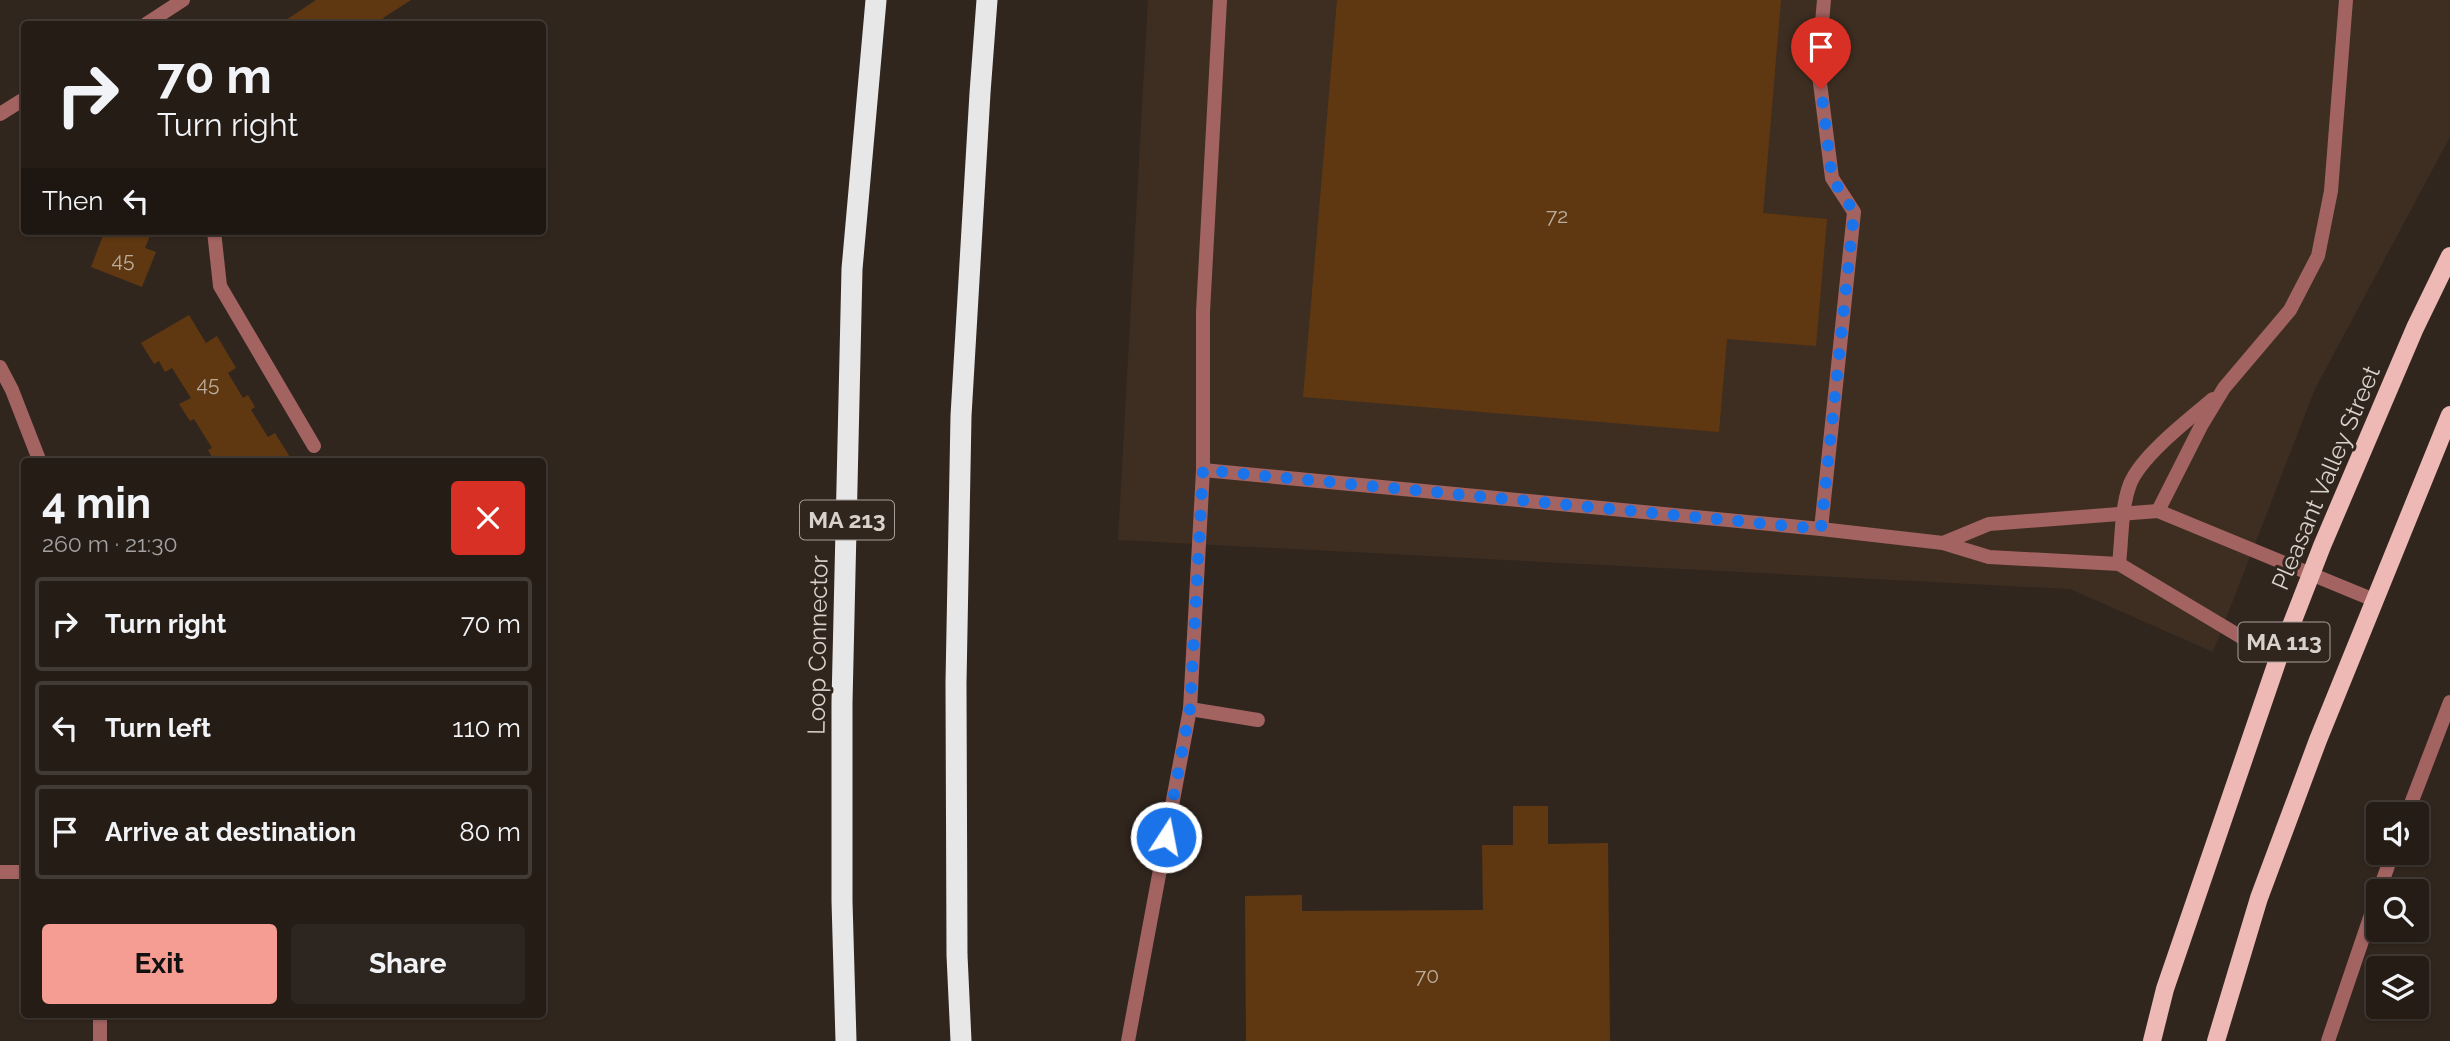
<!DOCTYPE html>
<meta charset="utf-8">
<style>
body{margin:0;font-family:Raleway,sans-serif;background:#2d251f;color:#f1f3f6;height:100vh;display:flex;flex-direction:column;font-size:26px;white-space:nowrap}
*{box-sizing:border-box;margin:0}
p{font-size:23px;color:#a3a1a1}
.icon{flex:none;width:38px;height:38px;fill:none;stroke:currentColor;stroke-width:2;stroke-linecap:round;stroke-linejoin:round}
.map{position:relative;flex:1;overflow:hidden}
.drawer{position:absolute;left:21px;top:458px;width:525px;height:560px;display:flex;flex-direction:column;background:#251c16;border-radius:7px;box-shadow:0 2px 5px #0004,0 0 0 2px #423a35}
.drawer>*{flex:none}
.top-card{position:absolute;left:21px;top:21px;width:525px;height:214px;border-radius:7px;box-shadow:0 2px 5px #0004,0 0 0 2px #423a35;background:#251c16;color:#f1f3f6;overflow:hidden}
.fabs{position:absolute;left:2366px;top:802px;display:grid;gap:14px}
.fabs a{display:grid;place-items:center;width:63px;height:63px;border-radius:7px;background:#251c16;box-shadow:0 2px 5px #0004,0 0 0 2px #423a35;font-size:35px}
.pin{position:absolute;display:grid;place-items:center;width:60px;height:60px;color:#fff;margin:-72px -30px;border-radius:50% 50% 50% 0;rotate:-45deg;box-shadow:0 0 7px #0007}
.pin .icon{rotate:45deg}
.me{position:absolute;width:77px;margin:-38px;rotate:11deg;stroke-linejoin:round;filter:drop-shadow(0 0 5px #0008)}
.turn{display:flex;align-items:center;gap:24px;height:147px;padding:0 21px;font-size:32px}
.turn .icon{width:91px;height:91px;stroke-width:2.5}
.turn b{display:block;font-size:49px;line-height:60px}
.then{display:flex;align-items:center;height:66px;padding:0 21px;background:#0003;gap:14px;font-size:26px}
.round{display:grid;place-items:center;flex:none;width:74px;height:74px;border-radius:7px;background:#2d251f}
.headline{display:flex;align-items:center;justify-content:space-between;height:119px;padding:0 21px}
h1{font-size:42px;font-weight:700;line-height:52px}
.action{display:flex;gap:14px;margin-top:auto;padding:14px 21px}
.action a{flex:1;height:80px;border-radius:7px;background:#f59c93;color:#111;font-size:28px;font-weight:700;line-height:80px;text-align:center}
.action a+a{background:#2d251f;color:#f1f3f6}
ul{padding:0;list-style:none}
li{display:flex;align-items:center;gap:21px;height:94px;margin:0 14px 10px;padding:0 7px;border:4px solid #423a35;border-radius:7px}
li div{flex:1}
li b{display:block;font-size:26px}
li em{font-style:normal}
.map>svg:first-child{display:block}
.built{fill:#3d2e21}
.building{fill:#5f3811}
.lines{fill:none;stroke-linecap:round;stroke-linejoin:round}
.service{stroke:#a36361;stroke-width:14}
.minor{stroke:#a36361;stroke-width:14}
.tertiary{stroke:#a36361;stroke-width:14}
.primary{stroke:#eeb8b5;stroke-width:18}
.motorway{stroke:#e7e7e7;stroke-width:21}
.route{stroke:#1a73e8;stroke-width:12;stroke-dasharray:0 21.6}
.labels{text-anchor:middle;stroke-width:6;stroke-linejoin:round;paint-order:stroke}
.number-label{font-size:21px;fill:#baac9d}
.shield{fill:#31261e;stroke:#a79e98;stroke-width:2}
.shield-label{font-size:23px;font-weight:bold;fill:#d9d2cc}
.street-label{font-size:24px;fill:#d9d2cc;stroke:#31261e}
</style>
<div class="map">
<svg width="2450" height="1041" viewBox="0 0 2450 1041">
<rect width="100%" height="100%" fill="#31261e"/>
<path class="built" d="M1148,0h1302v137l-135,252 -102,263 -143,-63 -952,-49z"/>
<g class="building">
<path d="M316,0h95l-28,18 5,6h-108z"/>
<path d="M1337,0h444l-18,213 64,6 -11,127 -89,-7 -8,93 -416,-35z"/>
<path d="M99,231h53l-7,17 11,4 -14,35 -51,-20 13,-34z"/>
<path d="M189,315l17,28 11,-7 19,32 -8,5 15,25 5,-3 7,12 -4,3 17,27 7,-4 18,29h-78l-7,-12 4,-2 -18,-29 -4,2 -11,-17 12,-6 -19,-30 -7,4 -6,-11 -5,3 -13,-21z"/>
<path d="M1513,806h35v38l60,-1 2,198h-364l-1,-145 57,-1v16l181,-1 -1,-65h31z"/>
</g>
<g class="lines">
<g class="service">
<path d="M146,24l37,-24"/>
<path d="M0,114l24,-15"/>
<path d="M214,231l6,55 94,160"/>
<path d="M1203,470l618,59 122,14 46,14 130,7 159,95"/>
<path d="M2158,511l43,-85 23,-38 66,-78 28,-54 13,-65 15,-191"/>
<path d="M1821,529l33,-317 -22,-34 -14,-111 6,-67"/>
<path d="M1943,543l46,-19 169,-13 216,89"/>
<path d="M2119,564c3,-26 2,-56 11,-80 11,-28 59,-65 83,-85"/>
<path d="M1190,709l68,11"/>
<path d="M2407,814l43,-112"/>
<path d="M2379,891l14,-39"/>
<path d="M1128,1041l62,-332 13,-239v-158l17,-312"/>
<path d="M2328,1041l50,-147"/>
</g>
<path class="minor" d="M0,872h24"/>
<g class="tertiary">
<path d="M0,367l12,23 28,72"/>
<path d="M100,1041v-26"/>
</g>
<g class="primary">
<path d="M2152,1041l13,-52 113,-330 44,-113 93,-218 35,-72"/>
<path d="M2216,1041l43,-143 59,-158 132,-325"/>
</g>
<g class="motorway">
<path d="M846,1041l-4,-140v-198l10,-434 24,-269"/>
<path d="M961,1041l-4,-86 -1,-272 5,-267 19,-323 7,-93"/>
</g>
</g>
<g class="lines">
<path class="route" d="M1166,837l24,-128 13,-239 618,59 33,-317 -22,-34 -11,-89"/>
</g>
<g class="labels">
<g class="number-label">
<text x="1557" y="223">72</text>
<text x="123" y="267">45</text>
<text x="208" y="391">45</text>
<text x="1427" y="983">70</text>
</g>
<g class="shield">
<rect x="800" y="500.5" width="94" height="39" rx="5"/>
<rect x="2238.5" y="622.5" width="91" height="39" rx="5"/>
</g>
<g class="shield-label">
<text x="847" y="528">MA 213</text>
<text x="2284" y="650">MA 113</text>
</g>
<g class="street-label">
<text transform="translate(2326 478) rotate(-67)" y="8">Pleasant Valley Street</text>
<text transform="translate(818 645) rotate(-89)" y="8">Loop Connector</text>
</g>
</g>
</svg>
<div class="fabs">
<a><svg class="icon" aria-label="sound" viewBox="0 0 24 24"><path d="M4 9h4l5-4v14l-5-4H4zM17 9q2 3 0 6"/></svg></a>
<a><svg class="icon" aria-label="search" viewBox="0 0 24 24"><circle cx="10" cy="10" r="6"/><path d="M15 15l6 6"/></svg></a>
<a><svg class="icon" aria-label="layers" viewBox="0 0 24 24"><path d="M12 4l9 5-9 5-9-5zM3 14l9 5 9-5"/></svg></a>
</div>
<div class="pin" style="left:1821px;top:89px;background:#d93025"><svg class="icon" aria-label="arrive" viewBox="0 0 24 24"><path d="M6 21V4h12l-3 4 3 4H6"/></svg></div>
<svg class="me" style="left:1166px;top:837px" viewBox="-20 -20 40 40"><circle r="17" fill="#1a73e8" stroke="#fff" stroke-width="3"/><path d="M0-11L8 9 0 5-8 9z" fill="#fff"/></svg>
<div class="top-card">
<div class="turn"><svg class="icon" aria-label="right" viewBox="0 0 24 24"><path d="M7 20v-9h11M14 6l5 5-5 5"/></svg><div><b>70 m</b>Turn right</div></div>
<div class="then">Then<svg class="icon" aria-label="left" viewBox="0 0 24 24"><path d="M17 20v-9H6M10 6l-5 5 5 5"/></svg></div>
</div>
<section class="drawer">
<div class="headline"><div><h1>4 min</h1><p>260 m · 21:30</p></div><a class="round" style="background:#d93025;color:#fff"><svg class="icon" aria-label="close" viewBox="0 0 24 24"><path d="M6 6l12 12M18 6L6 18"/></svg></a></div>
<ul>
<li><svg class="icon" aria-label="right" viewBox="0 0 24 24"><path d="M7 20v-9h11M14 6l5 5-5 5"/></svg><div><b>Turn right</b></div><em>70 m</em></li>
<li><svg class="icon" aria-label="left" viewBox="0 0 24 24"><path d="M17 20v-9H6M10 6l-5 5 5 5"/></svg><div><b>Turn left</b></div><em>110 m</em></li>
<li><svg class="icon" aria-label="arrive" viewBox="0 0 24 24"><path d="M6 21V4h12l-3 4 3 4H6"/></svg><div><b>Arrive at destination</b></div><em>80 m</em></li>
</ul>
<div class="action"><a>Exit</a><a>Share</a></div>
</section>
</div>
